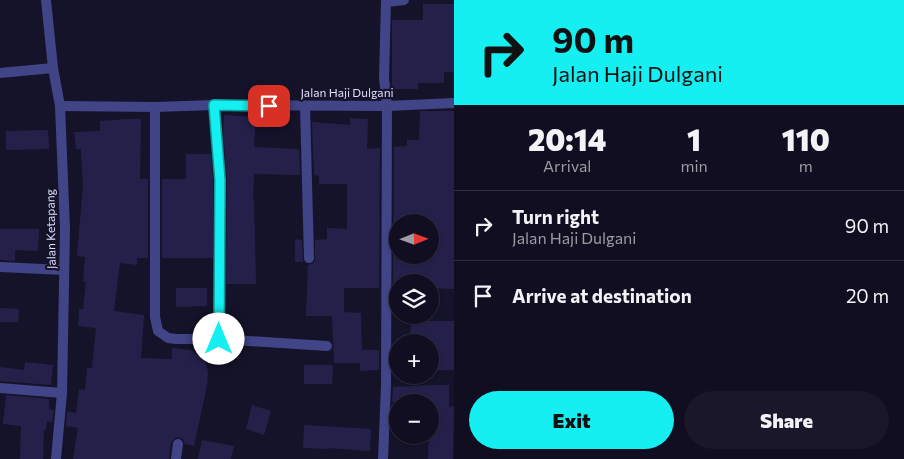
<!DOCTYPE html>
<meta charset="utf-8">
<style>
body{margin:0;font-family:Commissioner,sans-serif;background:#191729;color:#f1f3f6;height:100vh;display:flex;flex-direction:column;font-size:19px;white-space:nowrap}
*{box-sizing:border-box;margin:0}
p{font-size:16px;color:#9c9ca5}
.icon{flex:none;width:28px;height:28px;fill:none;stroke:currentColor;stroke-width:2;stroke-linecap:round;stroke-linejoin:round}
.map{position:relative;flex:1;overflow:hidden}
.panel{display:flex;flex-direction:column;background:#100e20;width:450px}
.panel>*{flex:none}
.hud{background:#16eff1;color:#111;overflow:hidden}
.needle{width:32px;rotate:89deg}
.buttons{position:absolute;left:389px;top:214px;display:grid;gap:10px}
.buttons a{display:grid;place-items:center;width:50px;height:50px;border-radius:50%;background:#100e20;box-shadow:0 1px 4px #0004,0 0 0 1px #302e3e;font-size:25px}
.pin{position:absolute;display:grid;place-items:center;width:42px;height:42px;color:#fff;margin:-21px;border-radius:10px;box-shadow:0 2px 8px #0006}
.me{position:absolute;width:55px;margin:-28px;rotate:0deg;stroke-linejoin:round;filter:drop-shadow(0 0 4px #0008)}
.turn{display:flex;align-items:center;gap:18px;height:105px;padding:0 15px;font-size:22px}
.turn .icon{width:65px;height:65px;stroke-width:2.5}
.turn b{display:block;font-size:35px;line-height:42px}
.eta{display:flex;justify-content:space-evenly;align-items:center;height:85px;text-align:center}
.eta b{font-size:30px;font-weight:800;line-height:35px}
.cta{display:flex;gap:10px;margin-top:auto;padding:10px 15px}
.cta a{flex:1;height:58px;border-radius:30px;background:#16eff1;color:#111;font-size:20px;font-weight:800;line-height:58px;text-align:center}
.cta a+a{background:#191729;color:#f1f3f6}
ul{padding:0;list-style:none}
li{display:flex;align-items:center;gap:15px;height:70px;padding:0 15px;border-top:1px solid #302e3e}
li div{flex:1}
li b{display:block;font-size:19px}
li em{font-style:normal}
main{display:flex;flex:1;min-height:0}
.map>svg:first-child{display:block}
.building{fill:#25204a;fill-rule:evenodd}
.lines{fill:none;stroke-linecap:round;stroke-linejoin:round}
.service{stroke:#414486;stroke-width:10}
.minor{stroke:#414486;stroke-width:10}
.route-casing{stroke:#0e9b9d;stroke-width:12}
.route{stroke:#16eff1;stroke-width:9}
.labels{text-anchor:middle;stroke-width:4.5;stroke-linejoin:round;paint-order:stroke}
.street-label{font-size:12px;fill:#dfdefd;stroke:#15132a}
</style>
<main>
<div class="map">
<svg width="454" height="459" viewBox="0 0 454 459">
<rect width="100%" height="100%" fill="#15132a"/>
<g class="building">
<path d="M423,4h31v68h-10v11h-26v6h-26v-69h31z"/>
<path d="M420,111h34v178l-24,-1v-6h-32v6h-5l1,-141 13,-1v-6h12zM398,222h32v33h-32z"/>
<path d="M224,115l32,2 -2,30 45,2 1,26 -46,-1 -1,27h1l2,83h-30l1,-104 -4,-48z"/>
<path d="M350,118l18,1 -1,30 13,-1 -1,140h-35v24l17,1 1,37h17v20l-19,1v-8h-26l-2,-47h-26l2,-51 4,-1 3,-3v-21l12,-1v-11l20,1v-45h-28v-8l-5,-1 -2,-53 38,3z"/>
<path d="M127,119h14l-1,60h8v79h-11v7l-17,-2 -6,48 30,4 -3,43 31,1v-11l19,2 14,11 3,11 -1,14 -13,60 -9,-2 -2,-5 -4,-2 -4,1 -4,5 -2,16h-96l5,-31 -12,-2 1,-15 9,2 3,-24 6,1 2,-22h5l4,-40 -18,-2 1,-17h4l3,-27h-3l2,-25 -8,-1 6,-70 -2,-37h-5l-2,-17 26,-1v-10z"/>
<path d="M48,130l1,19 -43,1v-19z"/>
<path d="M186,154h25l2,26v78h-51v-79h24z"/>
<path d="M0,229h39l-1,22 -23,-1v11l-15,-1z"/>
<path d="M295,239l7,1 1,22h-8z"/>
<path d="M176,288h31v18l-31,1z"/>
<path d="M0,308l19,1 -1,13h-18z"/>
<path d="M411,321h43v49h-18v-26l-6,1v-3h-20z"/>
<rect x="393" y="350" width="5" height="20"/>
<path d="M25,362l28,3 -2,20 -51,-4v-14l24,3z"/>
<path d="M304,365h29l-1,19h-28z"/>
<path d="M432,385h17v22l5,-1 -1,53h-25l2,-57h-38l1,-15z"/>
<path d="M6,395l43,4v10l5,1 -2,13 -5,-2 -1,9h-2l-1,29h-23l1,-33 -18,-2z"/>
<path d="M252,405l19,6 -7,24 -18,-6z"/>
<path d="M304,425l67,4 -1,22 -43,-3v1l-24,-1z"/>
<path d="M202,440l32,6 -3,13h-33z"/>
</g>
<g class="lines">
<path class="service" d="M176,459l2,-15"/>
<g class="minor">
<path d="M46,0l7,68 7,38 5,123 -3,164 -6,66"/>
<path d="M0,73l53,-5"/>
<path d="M214,105l6,75 -1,159"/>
<path d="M60,106l95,1 59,-2 173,1 67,-3"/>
<path d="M305,106l4,152"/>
<path d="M155,107v210l3,14 10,7 8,1h43l108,7"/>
<path d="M0,267l64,3"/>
<path d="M0,388l62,5"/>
<path d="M383,459l3,-74 1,-279 -3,-28 2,-76 18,-2"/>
</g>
</g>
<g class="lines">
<defs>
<path id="route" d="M219,339l1,-159 -6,-75 55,1"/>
</defs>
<use href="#route" class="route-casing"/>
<use href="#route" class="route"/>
</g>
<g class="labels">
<g class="street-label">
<text x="347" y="97">Jalan Haji Dulgani</text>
<text transform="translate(51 229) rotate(-91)" y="4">Jalan Ketapang</text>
</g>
</g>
</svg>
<div class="buttons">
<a><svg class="needle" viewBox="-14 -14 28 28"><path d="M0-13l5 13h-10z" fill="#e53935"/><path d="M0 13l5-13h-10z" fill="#9c9ca5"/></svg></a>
<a><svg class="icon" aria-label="layers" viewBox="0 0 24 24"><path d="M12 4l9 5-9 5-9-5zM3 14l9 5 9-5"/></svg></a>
<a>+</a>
<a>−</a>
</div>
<div class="pin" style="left:269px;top:106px;background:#d93025"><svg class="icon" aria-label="arrive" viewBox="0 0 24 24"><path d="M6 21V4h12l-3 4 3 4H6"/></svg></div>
<svg class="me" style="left:219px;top:339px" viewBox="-20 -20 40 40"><circle r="19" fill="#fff"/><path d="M0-13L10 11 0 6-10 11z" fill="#16eff1"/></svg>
</div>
<section class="panel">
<div class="hud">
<div class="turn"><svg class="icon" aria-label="right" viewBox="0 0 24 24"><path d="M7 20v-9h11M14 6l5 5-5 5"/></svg><div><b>90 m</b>Jalan Haji Dulgani</div></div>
</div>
<div class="eta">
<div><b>20:14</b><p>Arrival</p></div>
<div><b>1</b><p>min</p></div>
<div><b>110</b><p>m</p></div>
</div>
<ul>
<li><svg class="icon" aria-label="right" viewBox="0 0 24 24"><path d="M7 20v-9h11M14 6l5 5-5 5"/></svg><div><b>Turn right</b><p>Jalan Haji Dulgani</p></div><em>90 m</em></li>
<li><svg class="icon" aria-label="arrive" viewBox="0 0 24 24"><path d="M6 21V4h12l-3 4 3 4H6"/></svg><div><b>Arrive at destination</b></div><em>20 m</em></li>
</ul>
<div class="cta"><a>Exit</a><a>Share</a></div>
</section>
</main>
